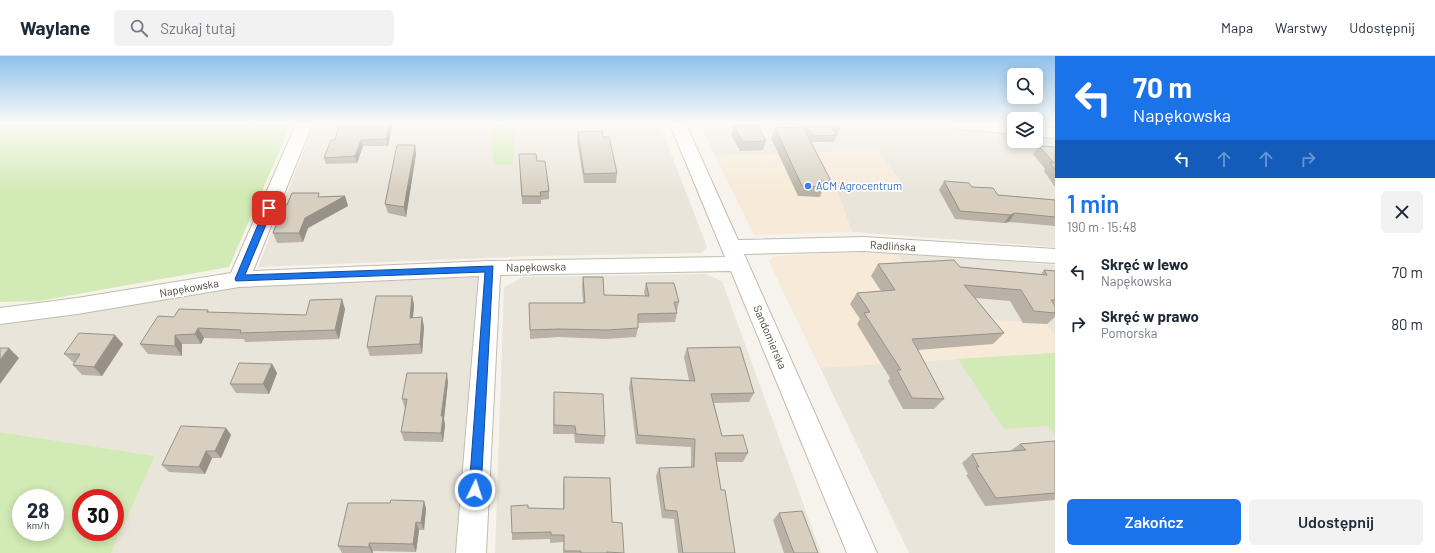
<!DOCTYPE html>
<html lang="pl">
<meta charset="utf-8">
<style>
body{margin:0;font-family:Barlow,sans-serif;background:#f2f2f3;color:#1f2937;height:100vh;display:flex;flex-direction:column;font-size:15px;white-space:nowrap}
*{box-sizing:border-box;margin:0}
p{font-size:13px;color:#747a83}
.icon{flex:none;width:22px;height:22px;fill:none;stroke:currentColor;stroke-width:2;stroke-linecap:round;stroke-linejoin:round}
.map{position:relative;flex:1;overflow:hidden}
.sheet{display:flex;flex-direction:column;background:#fff;width:380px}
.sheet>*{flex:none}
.guide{background:#1a73e8;color:#fff;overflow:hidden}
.tools{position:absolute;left:1007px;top:12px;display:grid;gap:8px}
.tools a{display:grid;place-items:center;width:36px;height:36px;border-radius:6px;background:#fff;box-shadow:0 2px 10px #0003;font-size:20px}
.speed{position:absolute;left:12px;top:433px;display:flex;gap:8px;font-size:20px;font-weight:700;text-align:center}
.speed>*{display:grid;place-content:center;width:52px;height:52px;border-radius:50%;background:#fff;box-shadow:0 2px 10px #0003;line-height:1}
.speed small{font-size:10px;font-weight:400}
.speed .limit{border:6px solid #d22;background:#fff;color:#111}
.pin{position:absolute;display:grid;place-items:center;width:34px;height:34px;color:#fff;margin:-17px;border-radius:8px;box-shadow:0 2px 6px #0006}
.me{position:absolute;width:44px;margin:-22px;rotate:4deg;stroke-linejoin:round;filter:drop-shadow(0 0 3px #0008)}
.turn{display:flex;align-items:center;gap:14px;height:84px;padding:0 12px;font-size:18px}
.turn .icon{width:52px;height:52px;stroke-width:2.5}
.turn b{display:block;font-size:28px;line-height:34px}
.lanes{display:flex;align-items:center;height:38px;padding:0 12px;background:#0003;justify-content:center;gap:20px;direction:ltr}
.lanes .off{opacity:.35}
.round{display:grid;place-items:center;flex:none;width:42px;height:42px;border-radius:6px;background:#f2f2f3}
.overview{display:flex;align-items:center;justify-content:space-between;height:68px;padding:0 12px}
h1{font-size:24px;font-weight:600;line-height:30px;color:#1a73e8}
.cta{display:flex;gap:8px;margin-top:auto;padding:8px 12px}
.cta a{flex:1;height:46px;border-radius:6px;background:#1a73e8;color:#fff;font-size:16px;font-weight:600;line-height:46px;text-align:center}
.cta a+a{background:#f2f2f3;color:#1f2937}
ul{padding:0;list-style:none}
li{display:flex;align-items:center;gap:12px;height:52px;padding:0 12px}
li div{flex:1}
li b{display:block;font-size:15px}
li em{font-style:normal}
header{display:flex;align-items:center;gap:24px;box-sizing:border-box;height:56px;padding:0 20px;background:#fff;border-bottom:1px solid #e0e1e3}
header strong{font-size:19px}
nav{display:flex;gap:22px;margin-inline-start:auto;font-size:14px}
.search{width:280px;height:36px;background:#f2f2f3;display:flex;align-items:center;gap:10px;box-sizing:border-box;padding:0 14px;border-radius:6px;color:#747a83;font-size:15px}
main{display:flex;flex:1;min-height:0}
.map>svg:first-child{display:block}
.residential{fill:#eae5da}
.commercial{fill:#f7ead8}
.green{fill:#d2eab5;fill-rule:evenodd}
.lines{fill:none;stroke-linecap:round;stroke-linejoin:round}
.minor-casing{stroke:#c2bbae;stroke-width:2}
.minor{fill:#fff;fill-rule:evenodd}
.wall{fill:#bab2a6}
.shaded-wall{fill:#979187}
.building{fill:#d8cfc1;stroke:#979187}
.route{fill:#1a73e8;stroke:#114b97}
.shop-dot{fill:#3f7fe0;stroke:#fff;stroke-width:1.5}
.labels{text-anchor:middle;stroke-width:3.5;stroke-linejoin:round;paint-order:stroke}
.shop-label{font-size:11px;fill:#366cbe;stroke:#fff;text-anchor:start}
.street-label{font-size:11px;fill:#4b4439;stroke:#fff}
</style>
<header>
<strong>Waylane</strong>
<div class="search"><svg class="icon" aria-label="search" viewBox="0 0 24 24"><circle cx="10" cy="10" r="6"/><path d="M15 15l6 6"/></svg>Szukaj tutaj</div>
<nav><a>Mapa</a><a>Warstwy</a><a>Udostępnij</a></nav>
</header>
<main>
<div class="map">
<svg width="1055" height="497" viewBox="0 0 1055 497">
<rect width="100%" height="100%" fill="#f6f3ec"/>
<g class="residential">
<path d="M315,66h344l48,125 -6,6 -168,3 -275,11z"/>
<path d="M699,66h247l3,4 65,6v9h22v-7l19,2v111l-203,-15 -18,-49 66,-1 -22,-32 -163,6z"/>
<path d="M864,197l106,5 85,7v288h-146l-140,-292 5,-4 17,-2z"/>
<path d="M484,217l-22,280h-351l44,-97 -155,-24v-110l238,-39z"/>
<path d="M705,218l17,7 99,272h-326l9,-266 19,-10z"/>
</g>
<g class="commercial">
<path d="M878,94l22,32 -66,1 18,49 -98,3 -39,-79z"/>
<path d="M864,197l33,1 15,19 61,45 74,6 8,11v18l-234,15 -52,-107 5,-4 17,-2z"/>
</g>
<g class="green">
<path d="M0,66h292l-63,145 -190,34 -39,1z"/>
<path d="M492,66h23l-2,43 -20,-1z"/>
<path d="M1055,297v83l-7,-10 -44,3 -46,-70z"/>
<path d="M0,376l155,24 -44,97h-111zM21,442h34v34h-34zM81,442h34v34h-34z"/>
</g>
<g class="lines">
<defs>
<g id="minor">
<path d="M297,66h16l-60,149 237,-10 235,-4 -56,-135h16l53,118 125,-3 192,12v14l-192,-12 -119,3 133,299h-30l-116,-282 -231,4 -14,278h-30l23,-277 -240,11 -162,27 -77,10v-16l77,-10 154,-25z"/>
<path d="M947,66h46l21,2v10l-60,-6 -6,-2z"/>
<path d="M1036,70l19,2v10l-19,-2z"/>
</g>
</defs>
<use href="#minor" class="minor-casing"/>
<use href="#minor" class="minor"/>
</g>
<g class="wall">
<path d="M393,66l-5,24h-25l-6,17 -31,1 -2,-6 11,-18z"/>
<path d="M795,66h42l4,6 -3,6h-1v1l-3,7h-23l20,39 -4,10h-5l-2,6 -22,-1 -27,-58 4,-10 24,-1z"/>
<path d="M734,70l32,15 -3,9 -23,1 -9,-16z"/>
<path d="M578,76l25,5 14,36 -1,10h-32l-7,-42z"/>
<path d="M415,89l1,9 -10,63 -18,-4 -3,-9z"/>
<path d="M1039,90l16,1v40l-11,-16 1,-2 -12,-15z"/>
<path d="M519,98l18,7 12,30v8l-8,1v4h-19z"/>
<path d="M944,125l28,6 26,8 57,5v26l-46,-4 -5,1 -49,-4 -16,-29z"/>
<path d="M345,140l3,10 -40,22 -5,14 -26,1 -4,-10 14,-28 33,-8z"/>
<path d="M878,208l82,3 81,7 3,-4 11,1v46l-8,7 -24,-1 -13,-22 -35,-3 29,35 -11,11 -75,6 26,49 -10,10h-31l-15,-28 2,-3 -33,-54 3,-5 -10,-15 7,-11 24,-2 -10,-15z"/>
<path d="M583,221l21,18 41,1 -1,-4 2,-9 33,19 -2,9v2l-2,9 -37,1v5l-2,9 -30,2 -48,-2 -28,2 -1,-36h54l-1,-17z"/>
<path d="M412,240l2,9 -1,13 9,-1 2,10 -2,27 -52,2 -3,-9z"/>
<path d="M345,253l-6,30 -94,3 -1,-3 -40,-1 -3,6h-19v12l-34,-2 -8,-10 34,-27 34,-7 1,2 97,3z"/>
<path d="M123,288l-21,32 -20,-1 -9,-10 1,-2 -10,-9z"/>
<path d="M687,292l67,45 -5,9 -35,1 8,33 26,17 -5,9h-27l5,28 14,63h-57l-4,-34 -12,-1 -6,-42 3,-8 32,-1v-20l-55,-3 -7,-57 2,-9 58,2 -5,-23z"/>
<path d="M272,308l5,9 -8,21 -33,-1 -6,-9z"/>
<path d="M448,326l-4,37 1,6 -2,17 -39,-1 -3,-9 4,-23 -3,-10z"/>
<path d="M554,336l51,44 -1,8 -29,-1 -1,-9h-21z"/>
<path d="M226,372l5,7 -10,23h-9l-7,16 -36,-2 -7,-7z"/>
<path d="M1055,385v59l-70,6 -19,-31 2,-1 -6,-11 10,-9 38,-3 10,-7z"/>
<path d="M564,421l48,45 12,31h-61l1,-11 -14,1v-4l-38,1v-7l16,-25 35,1v-24z"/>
<path d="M424,445l2,8 -2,21h-5l-3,22 -43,-1v2h-31l-4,-7 52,-43z"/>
<path d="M779,457l39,40h-34l-11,-33z"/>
</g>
<g class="shaded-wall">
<path d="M390,66h3l-5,24 -2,-7z"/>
<path d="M361,84l2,6 -6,17 -2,-7z"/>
<path d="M415,89l1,9 -10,63 -2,-10z"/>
<path d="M345,140l3,10 -40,22 -5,14 -4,-9 6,-15z"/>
<path d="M1015,157l-6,9 -5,1 6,-8z"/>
<path d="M412,240l2,9 -2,22 -2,-9z"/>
<path d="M342,243l3,10 -6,30 -4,-9z"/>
<path d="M422,261l2,10 -2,27 -2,-10z"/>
<path d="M198,272l6,10 -3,6 -6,-10z"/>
<path d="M115,279l8,9 -21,32 -8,-9z"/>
<path d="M175,279l7,9v12l-7,-10z"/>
<path d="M9,292l10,10 -19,26v-24z"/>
<path d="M272,308l5,9 -8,21 -6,-10z"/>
<path d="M447,317l1,9 -4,37 1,6 -2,17 -2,-9v-17z"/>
<path d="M226,372l5,7 -10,23 -6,-7z"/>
<path d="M206,395l6,7 -7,16 -6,-7z"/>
<path d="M424,445l2,8 -2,21 -3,-7z"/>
<path d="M416,466l3,8 -3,22 -3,-8z"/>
<path d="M369,487l4,8v2h-1l-3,-6z"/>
</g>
<g class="building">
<path d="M340,66h50l-4,17 -25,1 -6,16 -31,2 7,-18h4z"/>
<path d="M803,66h34l4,6h-9l5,7 -24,1z"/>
<path d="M757,69l9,16 -23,1 -9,-16z"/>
<path d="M803,71l28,54h-10l3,6 -22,-1 -27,-58z"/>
<path d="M602,75l1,6h6l8,36 -33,1 -6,-42z"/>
<path d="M397,89h18l-11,62 -19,-3z"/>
<path d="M1039,90l16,1v23l-5,-7h4z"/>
<path d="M519,98h17l1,7h8l4,30 -9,1 1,4h-19z"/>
<path d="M944,125l25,2 3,4 21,1 5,7 57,5v17l-40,-4 -5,2 -50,-4z"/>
<path d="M292,137h27l-1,4 27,-1 -40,22 -6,15h-26l11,-28h3z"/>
<path d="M954,204l6,7 87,8 -3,-5 11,1v29h-4l4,6v7l-21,-2 -13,-21 -57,-5 40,48 -92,6 32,60 -32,-1 -15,-28h4l-37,-57 6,-1 -13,-19 38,-3 -17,-26z"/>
<path d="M583,221h20l1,18 45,1 -3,-13h28l5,19h-5l3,11 -39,1v14l-31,2 -48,-1 -29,1 -1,-27h56z"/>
<path d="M376,240h36l-2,22 12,-1 -2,27 -53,3z"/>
<path d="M342,243l-7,31 -95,3 1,-3 -43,-2 -3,6 -20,1v11l-35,-2 18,-28 16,1 5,-8 29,1 -1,2 99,3 4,-15z"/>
<path d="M79,277l36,2 -21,32 -21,-2 7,-11h-16z"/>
<path d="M740,291l14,46 -43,1 11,42 21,-1 5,18h-33l6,37h4l10,63h-52l-6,-42 -12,-1 -6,-42 35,-1 1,-28 -57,-4 -7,-57 64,3 -8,-33z"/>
<path d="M0,292h9l-9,12z"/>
<path d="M239,307l33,1 -9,20h-33z"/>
<path d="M407,317h40l-6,43h2l-2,17 -40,-1 6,-33h-5z"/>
<path d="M554,336l49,2 2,42 -29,-2 -1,-8 -21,-1z"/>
<path d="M181,370l45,2 -11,23h-9l-7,16 -37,-2z"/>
<path d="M1055,385v52l-59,5 -20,-31h3l-7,-13 54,-4 -6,-6z"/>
<path d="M564,421l46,1 2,44 10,1 2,30 -17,-1v1h-26v-2h-17v-16h-13v-3l-39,1 -1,-27 17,-1v3l36,1z"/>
<path d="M391,444l33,1 -3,22 -5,-1 -3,22 -44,-1v4l-31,-1 10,-43h42z"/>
<path d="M802,455l16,42h-24l-15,-40z"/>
</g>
<linearGradient id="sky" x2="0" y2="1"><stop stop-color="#8fc1ec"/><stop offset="0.49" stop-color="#fbfaf6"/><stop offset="1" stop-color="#fbfaf6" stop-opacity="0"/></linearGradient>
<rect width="1055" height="136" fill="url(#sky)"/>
<path class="route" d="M269,149l4,3 -28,67 248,-9 -12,224 -2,4 -4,1 -4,-1 -2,-4 16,-218 -249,9 -1,-2 30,-71z"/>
<circle class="shop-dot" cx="808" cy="130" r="4"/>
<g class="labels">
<g class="shop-label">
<text x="816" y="134">ACM Agrocentrum</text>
</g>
<g class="street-label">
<text transform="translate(893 190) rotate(3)" y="4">Radlińska</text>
<text transform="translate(536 211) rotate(-1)" y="4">Napękowska</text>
<text transform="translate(189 232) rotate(-10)" y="4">Napękowska</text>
<text transform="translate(770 281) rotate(67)" y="4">Sandomierska</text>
</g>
</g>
</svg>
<div class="tools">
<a><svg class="icon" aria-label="search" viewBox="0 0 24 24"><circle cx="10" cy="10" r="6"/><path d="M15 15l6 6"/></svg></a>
<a><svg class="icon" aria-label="layers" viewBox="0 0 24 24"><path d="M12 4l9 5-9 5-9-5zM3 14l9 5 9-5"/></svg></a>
</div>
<div class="speed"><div>28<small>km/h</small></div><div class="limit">30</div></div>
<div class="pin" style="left:269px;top:152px;background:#d93025"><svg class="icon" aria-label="arrive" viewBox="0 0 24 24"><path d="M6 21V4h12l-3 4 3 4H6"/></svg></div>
<svg class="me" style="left:475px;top:434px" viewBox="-20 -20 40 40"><circle r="17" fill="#1a73e8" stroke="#fff" stroke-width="3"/><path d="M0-11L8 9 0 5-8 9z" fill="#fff"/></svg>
</div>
<section class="sheet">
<div class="guide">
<div class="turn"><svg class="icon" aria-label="left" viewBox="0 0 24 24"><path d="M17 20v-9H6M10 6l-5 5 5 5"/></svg><div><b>70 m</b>Napękowska</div></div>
<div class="lanes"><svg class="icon" aria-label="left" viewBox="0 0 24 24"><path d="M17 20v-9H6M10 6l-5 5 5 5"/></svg><svg class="icon off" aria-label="ahead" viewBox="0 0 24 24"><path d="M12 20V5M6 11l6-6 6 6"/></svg><svg class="icon off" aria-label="ahead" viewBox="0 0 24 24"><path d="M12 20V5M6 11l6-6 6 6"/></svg><svg class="icon off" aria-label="right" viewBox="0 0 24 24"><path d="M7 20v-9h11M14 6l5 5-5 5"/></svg></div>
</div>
<div class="overview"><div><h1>1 min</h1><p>190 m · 15:48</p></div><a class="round"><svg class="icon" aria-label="close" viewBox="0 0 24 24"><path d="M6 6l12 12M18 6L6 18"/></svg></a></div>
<ul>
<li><svg class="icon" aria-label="left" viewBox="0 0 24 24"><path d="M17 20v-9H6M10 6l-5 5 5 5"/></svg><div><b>Skręć w lewo</b><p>Napękowska</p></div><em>70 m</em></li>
<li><svg class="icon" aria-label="right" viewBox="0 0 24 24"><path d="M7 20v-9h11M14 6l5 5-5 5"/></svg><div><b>Skręć w prawo</b><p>Pomorska</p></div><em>80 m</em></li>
</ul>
<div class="cta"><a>Zakończ</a><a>Udostępnij</a></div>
</section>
</main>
